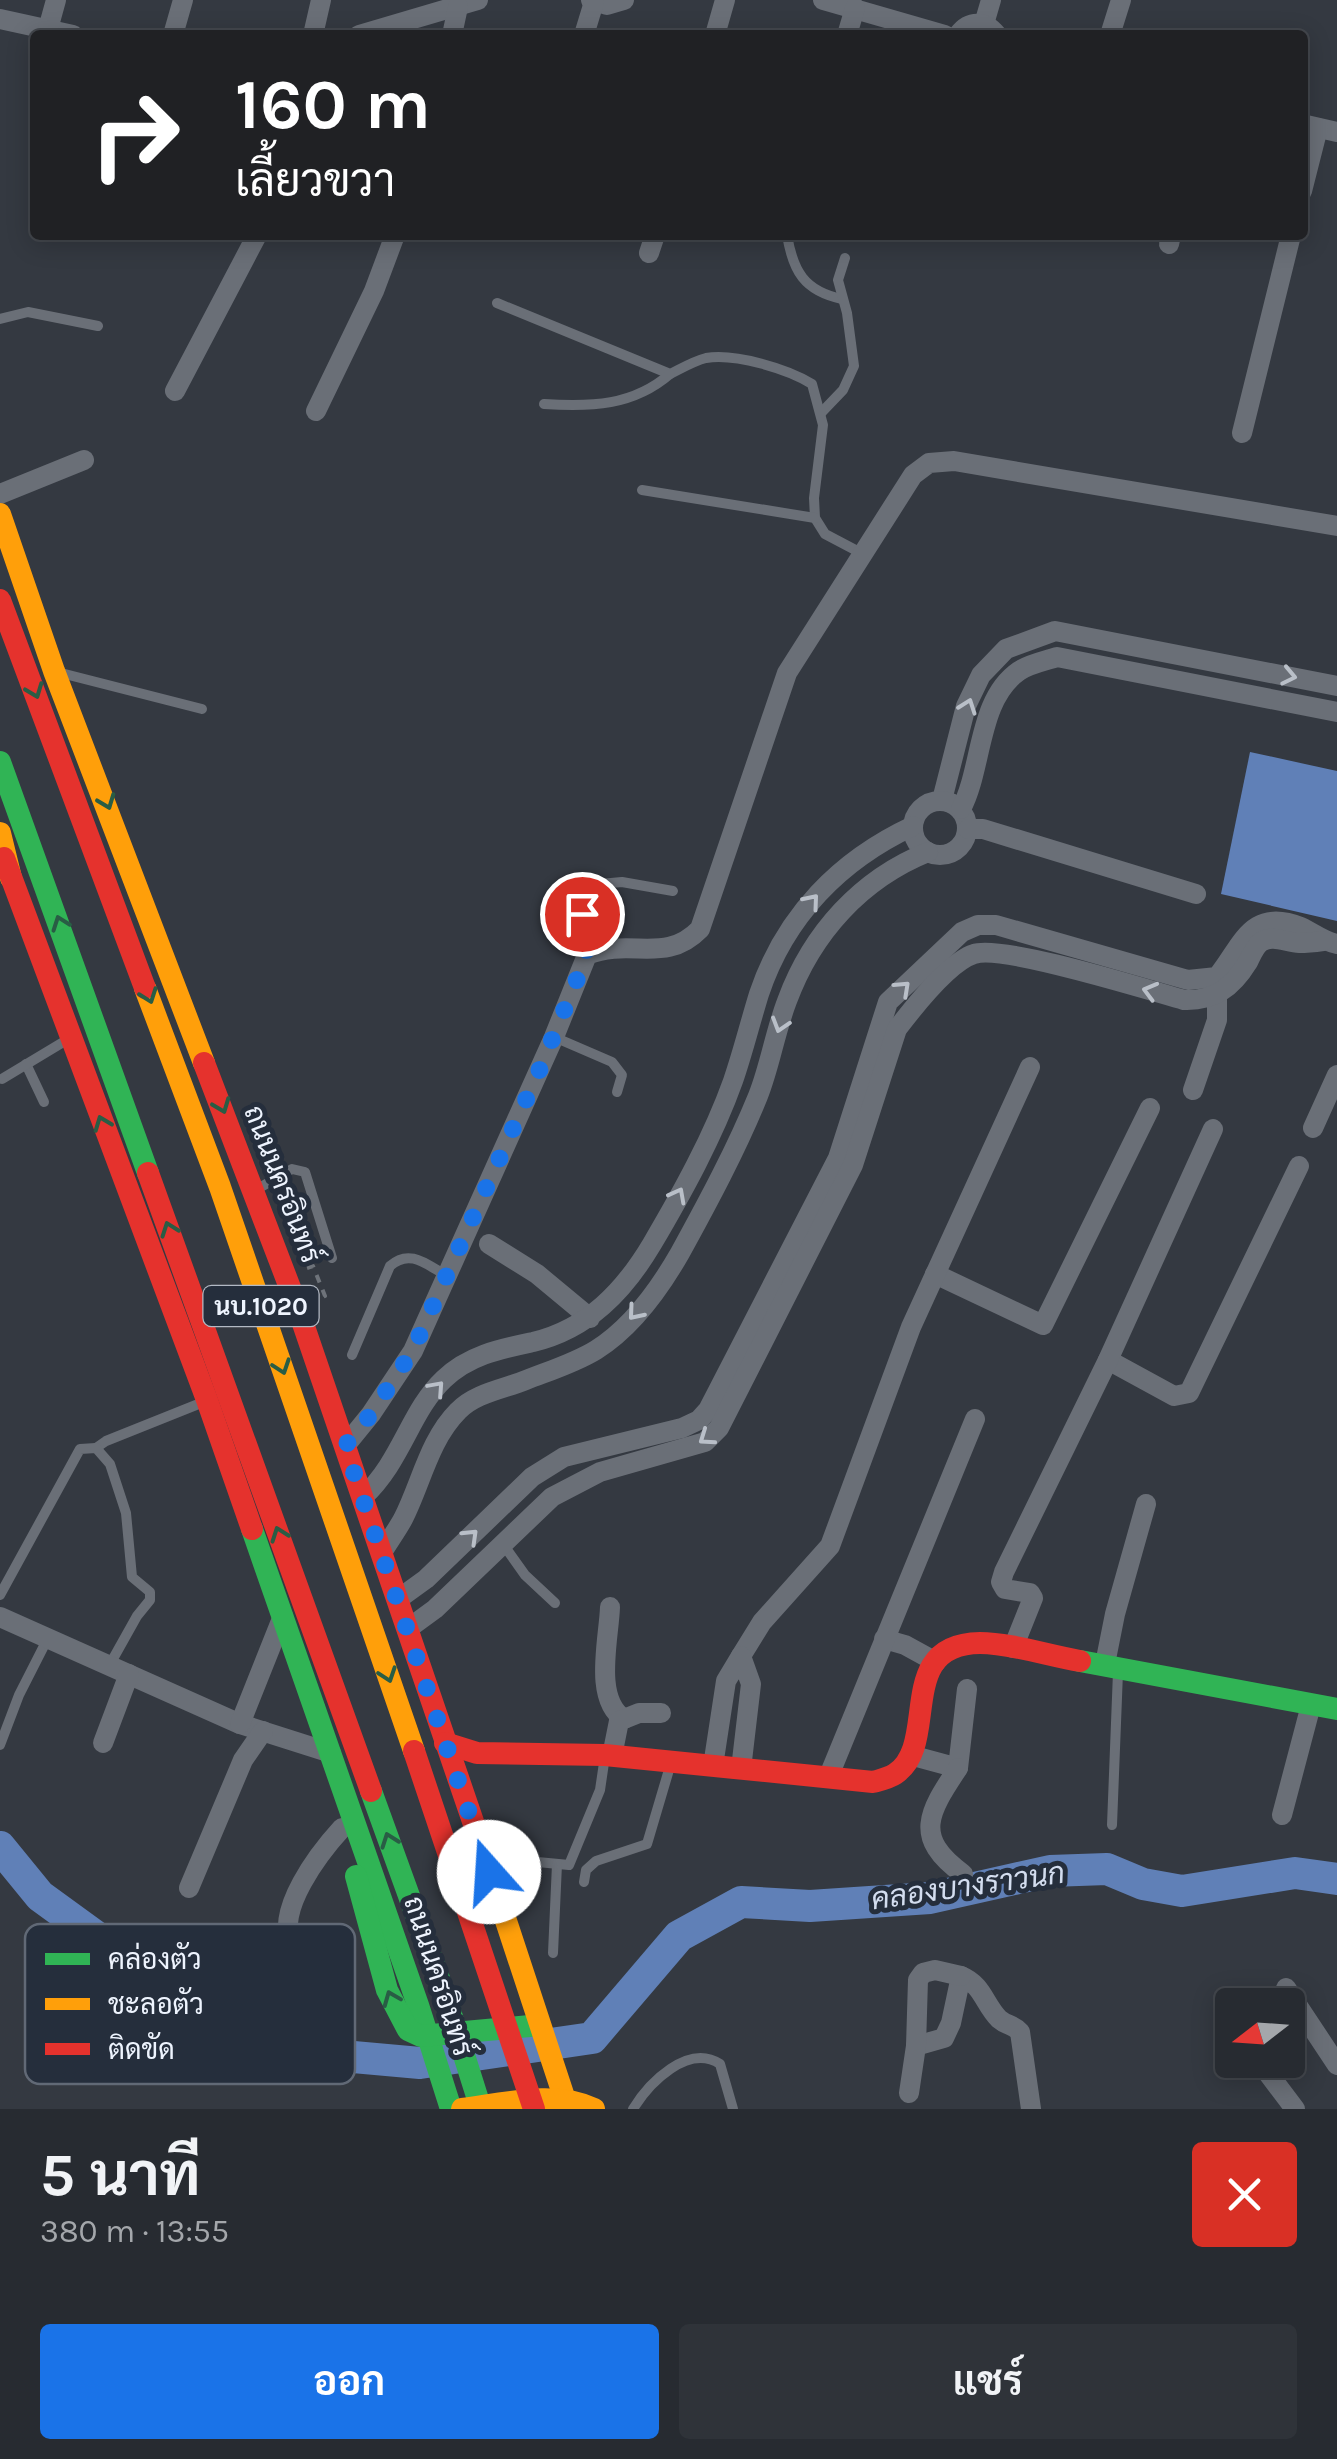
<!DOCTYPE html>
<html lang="th">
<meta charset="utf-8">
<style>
body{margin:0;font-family:Karla,Sarabun,sans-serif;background:#2f3339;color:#f1f3f6;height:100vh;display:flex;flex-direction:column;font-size:38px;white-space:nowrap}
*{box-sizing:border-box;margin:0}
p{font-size:32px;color:#a4a7ab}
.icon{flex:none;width:55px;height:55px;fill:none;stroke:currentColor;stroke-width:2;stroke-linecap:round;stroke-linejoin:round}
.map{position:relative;height:2109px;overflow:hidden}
.sheet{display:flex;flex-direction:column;background:#272b31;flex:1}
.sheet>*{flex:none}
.top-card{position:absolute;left:30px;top:30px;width:1278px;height:210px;border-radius:10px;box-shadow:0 5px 25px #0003,0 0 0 2px #43474d;background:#202124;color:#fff;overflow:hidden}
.needle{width:65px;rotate:253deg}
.fabs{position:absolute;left:1215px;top:1988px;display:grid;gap:20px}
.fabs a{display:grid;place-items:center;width:90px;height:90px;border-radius:10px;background:#272b31;box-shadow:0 5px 25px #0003,0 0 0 2px #43474d;font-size:50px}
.pin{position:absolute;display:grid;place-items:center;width:85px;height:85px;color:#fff;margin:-42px;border:5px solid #fff;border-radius:50%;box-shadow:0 2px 10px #0007}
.me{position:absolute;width:110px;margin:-55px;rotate:341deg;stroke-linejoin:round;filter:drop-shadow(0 0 8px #0008)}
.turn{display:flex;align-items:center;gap:35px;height:210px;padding:0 40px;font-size:45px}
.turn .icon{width:130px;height:130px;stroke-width:2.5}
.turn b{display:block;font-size:70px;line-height:85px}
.round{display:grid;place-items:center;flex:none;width:105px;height:105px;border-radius:10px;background:#2f3339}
.headline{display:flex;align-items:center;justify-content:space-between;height:170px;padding:0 40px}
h1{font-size:60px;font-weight:700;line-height:75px}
.primary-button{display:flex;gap:20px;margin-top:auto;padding:20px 40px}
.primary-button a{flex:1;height:115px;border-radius:10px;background:#1a73e8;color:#fff;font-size:40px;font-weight:700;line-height:115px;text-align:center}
.primary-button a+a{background:#2f3339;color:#f1f3f6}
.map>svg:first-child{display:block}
.water{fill:#6080b7}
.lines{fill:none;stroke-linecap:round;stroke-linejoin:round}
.river{stroke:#6080b7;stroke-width:32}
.path{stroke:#6e737a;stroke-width:4;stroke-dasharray:8 8;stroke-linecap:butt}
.lane{stroke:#6a6f77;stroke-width:10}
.street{stroke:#6a6f77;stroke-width:20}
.fast{stroke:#30b455;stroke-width:22}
.slow{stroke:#ff9f0a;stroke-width:22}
.jam{stroke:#e5322d;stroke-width:22}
.oneway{stroke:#b9bfc8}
.oneway2{stroke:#295d45}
.route{stroke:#1a73e8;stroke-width:18;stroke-dasharray:0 32.4}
.labels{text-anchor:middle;stroke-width:10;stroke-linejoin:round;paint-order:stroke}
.shield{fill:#252e3c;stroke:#b2b9c4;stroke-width:2.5}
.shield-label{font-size:25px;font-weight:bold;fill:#eef4fe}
.street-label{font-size:28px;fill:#eef4fe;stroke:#252e3c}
.water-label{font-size:30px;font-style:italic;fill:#d3ddef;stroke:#252e3c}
.key{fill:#252e3c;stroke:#616976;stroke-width:2.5}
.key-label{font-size:28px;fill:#eef4fe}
</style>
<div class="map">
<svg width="1337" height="2109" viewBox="0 0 1337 2109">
<rect width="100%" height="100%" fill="#343941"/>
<path class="water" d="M1250,752l87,19v150l-116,-27z"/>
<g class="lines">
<path class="river" d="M0,1847l40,49 121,88 41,26 65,27 53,17 100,9 172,-25 87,-102 62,-34 69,4 120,-8 120,-27 57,-2 36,15 39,7 113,-18 42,6"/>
<path class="path" d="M307,1268l6,-2 12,30 -6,2"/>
<g class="lane">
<path d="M787,235c6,36 17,56 55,64"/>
<path d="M497,303l173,71c12,-6 24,-13 36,-16 29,-5 82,11 106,26l11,41 -9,73 1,20 10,16 38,20"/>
<path d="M0,319l28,-7 70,14"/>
<path d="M544,404c47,3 89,2 126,-30"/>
<path d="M821,413l22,-23 11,-24 -7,-53 -9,-33 7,-22"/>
<path d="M642,490l173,28"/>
<path d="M57,672l145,37"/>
<path d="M587,955l-7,-60 9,-10 33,-3 51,9"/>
<path d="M554,1037l58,25 10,13 -5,17"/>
<path d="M26,1064l18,38"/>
<path d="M2,1079l68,-41"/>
<path d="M254,1191l38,-22 13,3 27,86"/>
<path d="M352,1355l38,-89c20,-18 37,-1 57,10"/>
<path d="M96,1448l10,-7 100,-40"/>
<path d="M503,1544l22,31 30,28"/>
<path d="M0,1595l80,-146 16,-1 14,16 16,49 6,64 18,15v8l-13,16 -28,50"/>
<path d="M0,1745l19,-50 29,-57"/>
<path d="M1112,1825l6,-153"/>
<path d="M502,1864l25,-3 42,4 31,-75 5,-34"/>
<path d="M584,1882l2,-12 10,-9 51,-17 24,-81"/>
<path d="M553,1953l4,-89"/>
<path d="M633,2109c16,-26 55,-66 87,-45l13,45"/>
</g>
<g class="street">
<path d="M591,0l16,5 17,-5"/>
<path d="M823,0l122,35"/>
<path d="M0,19l73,16"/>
<path d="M984,24l7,-24"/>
<path d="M48,29l8,-29"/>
<path d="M173,35l10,-35"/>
<path d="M313,35l8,-35"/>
<path d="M359,35l119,-35"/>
<path d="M452,35l6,-28"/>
<path d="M584,35l10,-33"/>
<path d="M715,35l10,-35"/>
<path d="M847,35l8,-27"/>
<path d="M958,35c11,-15 27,-15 39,0"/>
<path d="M1110,35l11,-35"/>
<path d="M1302,124l35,8"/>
<path d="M1302,191l16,-63"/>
<path d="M1169,244l2,-9"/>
<path d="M649,253l6,-18"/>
<path d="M175,391l82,-156"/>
<path d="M316,411l58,-120 21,-56"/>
<path d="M1242,433l49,-198"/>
<path d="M0,494l84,-34"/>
<path d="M942,800l24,-94 15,-31 25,-26 49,-18 282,55"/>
<circle cx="940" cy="828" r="27"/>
<path d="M961,809c22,-41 16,-109 58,-138 10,-7 26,-10 38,-14l280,55"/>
<path d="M968,829h15l213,65"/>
<path d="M1193,1090l24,-70v-36"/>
<path d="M1313,1128l24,-53"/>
<path d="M489,1244l48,30 53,44"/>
<path d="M935,1274l108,51 107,-217"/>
<path d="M1108,1360l66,36 15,-3 110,-227"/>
<path d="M345,1446l26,-32 42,-63 141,-314 33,-82c44,-18 78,10 113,-26l87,-256 126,-198 16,-12 25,-2 383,65"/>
<path d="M363,1497c39,-36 47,-86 81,-118 25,-24 56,-30 89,-37 55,-13 91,-51 119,-98 30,-51 61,-107 81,-163 10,-29 17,-58 26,-87 26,-78 81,-134 154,-168"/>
<path d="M383,1551c6,-10 14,-21 20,-32 18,-35 26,-79 55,-108 17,-18 46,-22 68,-31 23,-9 49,-17 70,-30 35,-22 64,-62 84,-97 28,-51 56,-103 78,-157 12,-30 17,-64 29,-95 25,-68 74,-122 141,-149"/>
<path d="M397,1600l29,-21 106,-102 32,-20 118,-29 17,-8 9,-10 130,-252 50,-156 74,-70 16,-7h18l192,55 29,-3c26,-32 33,-70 84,-50 13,6 22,14 36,17"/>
<path d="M610,1607c-1,32 -17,92 14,112"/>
<path d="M0,1617l240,107 91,29"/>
<path d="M409,1628l26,-19 117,-112 48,-25 105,-30 14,-14 134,-263 44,-136c16,-21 52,-67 77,-75 28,-10 174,36 210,46 30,1 48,-12 64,-38 3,-6 7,-16 13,-20 12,-8 26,1 38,1 8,0 17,-1 24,-2"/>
<path d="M884,1639l21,6 31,17"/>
<path d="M1013,1648l20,-50 -3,-5 -25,-4 -4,-7 3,-10 104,-212 105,-231"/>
<path d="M741,1656l21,-34 68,-76 81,-219 119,-260"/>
<path d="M1105,1664l10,-50 31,-110"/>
<path d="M240,1724l43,-108"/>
<path d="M103,1743l26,-69"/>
<path d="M910,1755l48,13 9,-79"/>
<path d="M612,1756l7,-35 20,-8h22"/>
<path d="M713,1766l13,-85 15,-25 10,28 -10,85"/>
<path d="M958,1768c-29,44 -46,69 5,106"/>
<path d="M828,1778l147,-359"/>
<path d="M1282,1815l29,-110"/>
<path d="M189,1888l54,-128 20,-29"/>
<path d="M323,1968c-12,-5 -24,-11 -31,-23 -18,-34 28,-93 50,-117"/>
<path d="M1286,1988l51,77"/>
<path d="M916,2046l28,-8 7,-15 10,-47c22,9 23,28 38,43 8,7 14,5 21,13l11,77"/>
<path d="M1258,2060l37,49"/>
<path d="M909,2093l7,-47 2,-66 5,-7 12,-3 26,6"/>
</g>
<g class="fast">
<path d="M0,762l148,411"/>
<path d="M252,1529l166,476 33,104"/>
<path d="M1080,1661l257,48"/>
<path d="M371,1791l75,207 35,111"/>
<path d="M356,1876l31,114 21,40 13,6 109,-10"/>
</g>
<g class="slow">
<path d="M0,514l54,157 150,392"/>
<path d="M0,833l11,45"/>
<path d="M145,988l75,199 194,564"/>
<path d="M481,1845l87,264"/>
<path d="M462,2109c41,-5 93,-19 132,0"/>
</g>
<g class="jam">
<path d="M0,600l145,388"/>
<path d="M4,858l203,542 45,129"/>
<path d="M204,1063l93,243 184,539"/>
<path d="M148,1173l223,618"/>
<path d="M445,1743l32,10 128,2 268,27c7,-2 16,-4 22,-8 46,-30 -2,-130 85,-131 30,0 70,13 100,18"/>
<path d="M414,1751l120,358"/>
</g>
</g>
<defs><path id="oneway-chevron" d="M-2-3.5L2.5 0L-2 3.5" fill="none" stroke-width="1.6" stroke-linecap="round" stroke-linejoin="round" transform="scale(2.5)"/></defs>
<g class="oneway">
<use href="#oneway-chevron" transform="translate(1289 676) rotate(12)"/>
<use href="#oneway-chevron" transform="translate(968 706) rotate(-70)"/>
<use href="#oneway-chevron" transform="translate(812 901) rotate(-50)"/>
<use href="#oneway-chevron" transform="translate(903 988) rotate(-43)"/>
<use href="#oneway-chevron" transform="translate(1150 991) rotate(-165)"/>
<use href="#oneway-chevron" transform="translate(780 1025) rotate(107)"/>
<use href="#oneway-chevron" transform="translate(678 1195) rotate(-62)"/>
<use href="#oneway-chevron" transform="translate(635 1313) rotate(130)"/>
<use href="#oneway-chevron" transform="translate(437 1388) rotate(-48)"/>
<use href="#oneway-chevron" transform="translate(706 1438) rotate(145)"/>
<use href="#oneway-chevron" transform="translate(471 1536) rotate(-44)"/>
</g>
<g class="oneway2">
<use href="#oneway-chevron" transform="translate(35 691) rotate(69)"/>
<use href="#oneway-chevron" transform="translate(107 802) rotate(69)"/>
<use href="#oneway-chevron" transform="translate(60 923) rotate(-110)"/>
<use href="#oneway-chevron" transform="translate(149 996) rotate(70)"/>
<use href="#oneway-chevron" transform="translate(222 1106) rotate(69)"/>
<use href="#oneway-chevron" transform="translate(102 1123) rotate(-111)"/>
<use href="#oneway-chevron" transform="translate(169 1229) rotate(-110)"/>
<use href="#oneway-chevron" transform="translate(282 1367) rotate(71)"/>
<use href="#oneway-chevron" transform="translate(279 1534) rotate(-110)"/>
<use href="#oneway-chevron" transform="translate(388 1675) rotate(71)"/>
<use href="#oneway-chevron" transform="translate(389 1840) rotate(-110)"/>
<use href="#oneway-chevron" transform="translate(391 1998) rotate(-112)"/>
</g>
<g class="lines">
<path class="route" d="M489,1872l-144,-426 26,-32 42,-64 126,-279 48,-116 -5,-41"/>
</g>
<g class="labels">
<rect class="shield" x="203.5" y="1286" width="115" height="40" rx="8"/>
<g class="shield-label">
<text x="261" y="1315">นบ.1020</text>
</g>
<g class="street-label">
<text transform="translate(283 1184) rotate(69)" y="10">ถนนนครอินทร์</text>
<text transform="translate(439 1976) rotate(72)" y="10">ถนนนครอินทร์</text>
</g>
<g class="water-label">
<text transform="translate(968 1886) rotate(-8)" y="10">คลองบางราวนก</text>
</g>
</g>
<rect x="25" y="1924" width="330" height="160" rx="15" class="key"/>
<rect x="45" y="1953" width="45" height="12" fill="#30b455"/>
<rect x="45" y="1998" width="45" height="12" fill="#ff9f0a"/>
<rect x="45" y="2043" width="45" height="12" fill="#e5322d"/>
<g class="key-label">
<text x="108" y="1969">คล่องตัว</text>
<text x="108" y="2014">ชะลอตัว</text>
<text x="108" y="2059">ติดขัด</text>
</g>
</svg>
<div class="fabs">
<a><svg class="needle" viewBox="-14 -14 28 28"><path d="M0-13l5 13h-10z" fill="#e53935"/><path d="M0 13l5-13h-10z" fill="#a4a7ab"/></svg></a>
</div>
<div class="pin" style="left:582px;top:914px;background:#d93025"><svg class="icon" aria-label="arrive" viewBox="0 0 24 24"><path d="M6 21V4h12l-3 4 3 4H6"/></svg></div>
<svg class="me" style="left:489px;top:1872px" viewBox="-20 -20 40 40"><circle r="19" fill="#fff"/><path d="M0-13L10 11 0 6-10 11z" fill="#1a73e8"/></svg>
<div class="top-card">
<div class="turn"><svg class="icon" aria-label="right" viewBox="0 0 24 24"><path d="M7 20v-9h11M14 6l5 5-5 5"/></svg><div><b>160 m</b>เลี้ยวขวา</div></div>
</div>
</div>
<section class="sheet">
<div class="headline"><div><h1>5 นาที</h1><p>380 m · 13:55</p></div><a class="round" style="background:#d93025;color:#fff"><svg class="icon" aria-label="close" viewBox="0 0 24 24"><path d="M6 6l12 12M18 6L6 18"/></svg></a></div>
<div class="primary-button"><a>ออก</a><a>แชร์</a></div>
</section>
